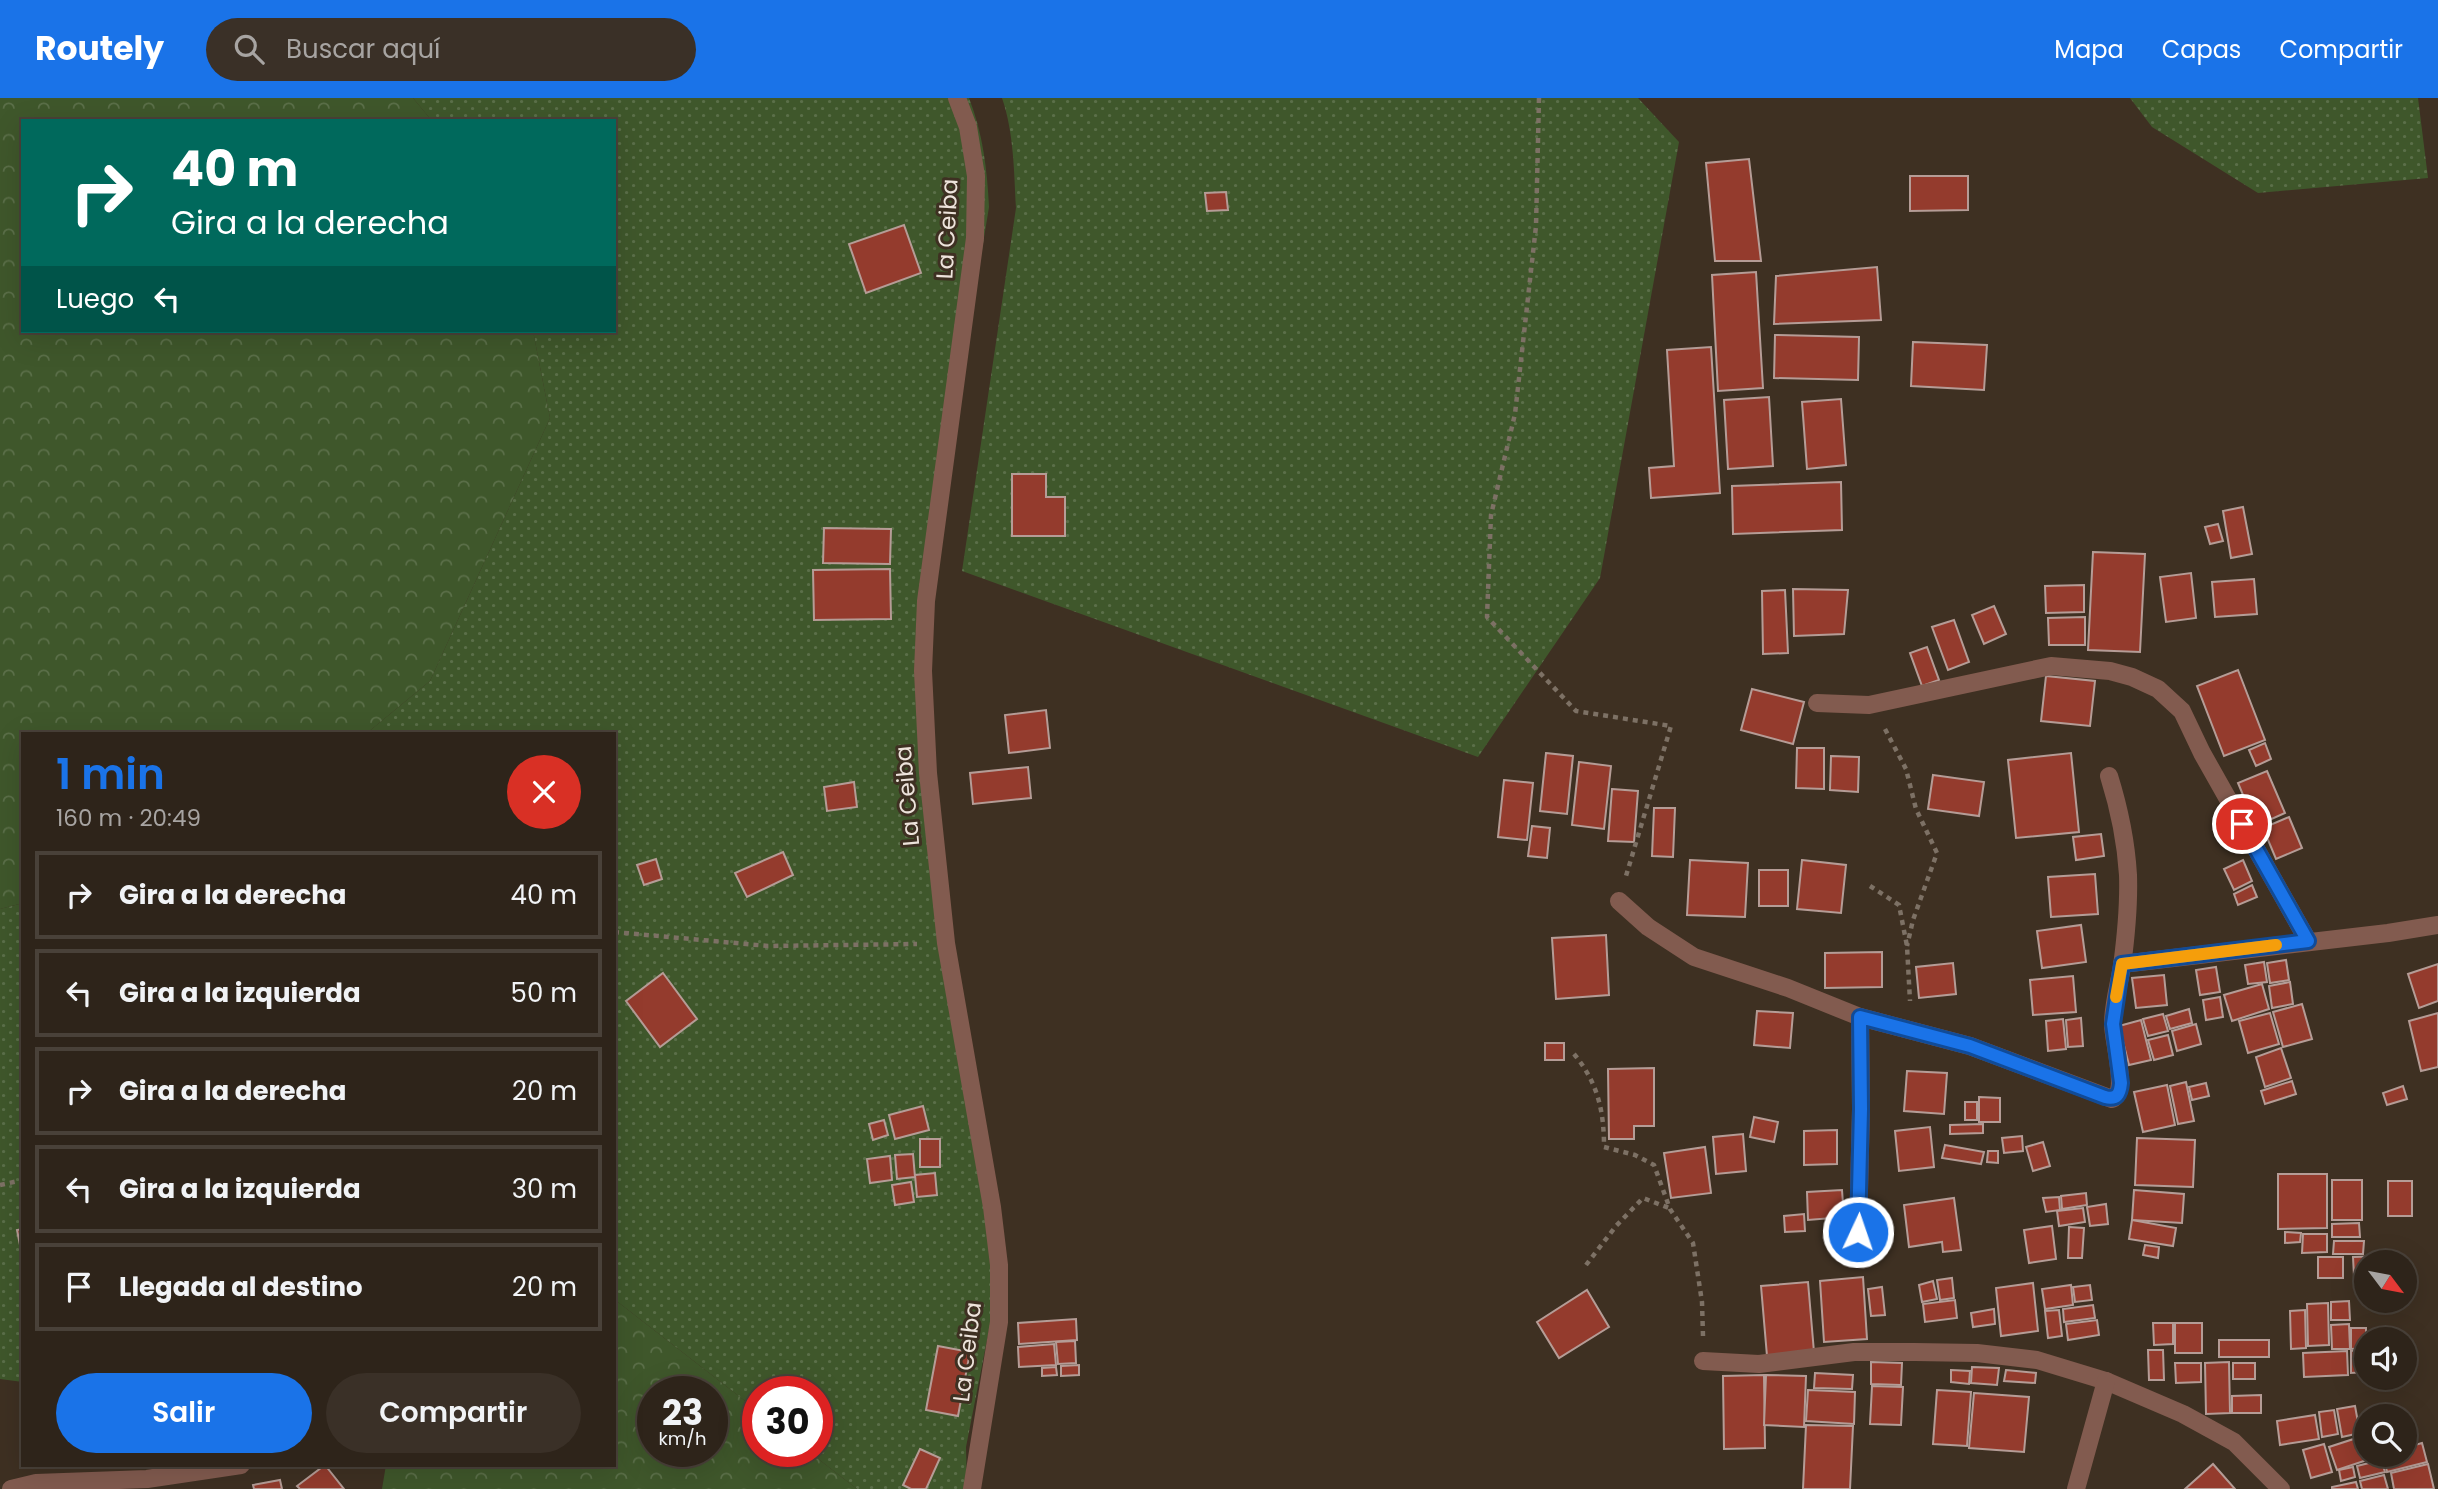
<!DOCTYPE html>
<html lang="es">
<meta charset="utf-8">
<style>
body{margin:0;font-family:Poppins,sans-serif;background:#3a3027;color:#f1f3f6;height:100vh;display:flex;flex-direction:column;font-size:26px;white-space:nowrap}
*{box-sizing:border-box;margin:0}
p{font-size:23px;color:#a7a4a2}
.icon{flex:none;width:38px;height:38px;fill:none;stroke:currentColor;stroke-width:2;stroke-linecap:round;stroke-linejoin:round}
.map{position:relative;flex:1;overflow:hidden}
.panel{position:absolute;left:21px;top:634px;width:595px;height:735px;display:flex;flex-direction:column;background:#2e241a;border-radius:0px;box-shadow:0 7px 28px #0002,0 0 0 2px #494139}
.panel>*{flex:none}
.hud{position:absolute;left:21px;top:21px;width:595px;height:214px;border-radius:0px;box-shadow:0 7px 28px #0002,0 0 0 2px #494139;background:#00695c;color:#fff;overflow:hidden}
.needle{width:46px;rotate:122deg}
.fabs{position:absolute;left:2354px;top:1152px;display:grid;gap:14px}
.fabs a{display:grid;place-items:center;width:63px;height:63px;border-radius:50%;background:#2e241a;box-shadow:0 7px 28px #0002,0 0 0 2px #494139;font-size:35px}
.speed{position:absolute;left:637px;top:1278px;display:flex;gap:14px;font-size:35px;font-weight:700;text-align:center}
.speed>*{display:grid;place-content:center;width:91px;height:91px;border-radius:50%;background:#2e241a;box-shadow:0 7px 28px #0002,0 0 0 2px #494139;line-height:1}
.speed small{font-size:18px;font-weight:400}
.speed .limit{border:10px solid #d22;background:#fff;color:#111}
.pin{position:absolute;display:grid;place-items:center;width:60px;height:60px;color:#fff;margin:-30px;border:4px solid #fff;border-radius:50%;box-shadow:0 2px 7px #0007}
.me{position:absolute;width:77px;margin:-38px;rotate:3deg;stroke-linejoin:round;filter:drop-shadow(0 0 5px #0008)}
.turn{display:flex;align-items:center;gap:24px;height:147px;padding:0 35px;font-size:32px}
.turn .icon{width:91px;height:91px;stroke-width:2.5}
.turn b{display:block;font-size:49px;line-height:60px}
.then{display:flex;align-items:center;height:66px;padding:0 35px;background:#0003;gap:14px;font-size:26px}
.round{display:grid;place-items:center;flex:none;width:74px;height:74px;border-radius:37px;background:#3a3027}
.headline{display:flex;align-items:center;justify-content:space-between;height:119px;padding:0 35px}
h1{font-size:42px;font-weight:600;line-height:52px;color:#1a73e8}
.button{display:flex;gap:14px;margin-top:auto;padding:14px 35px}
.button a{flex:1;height:80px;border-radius:42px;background:#1a73e8;color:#fff;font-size:28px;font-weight:600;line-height:80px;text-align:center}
.button a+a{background:#3a3027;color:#f1f3f6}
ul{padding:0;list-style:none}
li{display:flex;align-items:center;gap:21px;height:88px;margin:0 14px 10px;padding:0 21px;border:4px solid #494139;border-radius:0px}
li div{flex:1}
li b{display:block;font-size:26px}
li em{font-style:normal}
header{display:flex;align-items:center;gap:42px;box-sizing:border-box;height:98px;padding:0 35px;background:#1a73e8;color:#fff}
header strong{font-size:33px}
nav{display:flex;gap:38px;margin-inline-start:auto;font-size:24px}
.search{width:490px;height:63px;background:#3a3027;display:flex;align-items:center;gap:18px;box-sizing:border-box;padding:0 24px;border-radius:38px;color:#a7a4a2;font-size:26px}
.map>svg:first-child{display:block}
.grass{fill:url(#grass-dots)}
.forest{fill:url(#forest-crowns);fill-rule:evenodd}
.building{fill:#943b2d;stroke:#b59c96;stroke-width:2}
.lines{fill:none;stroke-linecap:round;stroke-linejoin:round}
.path{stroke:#7d7165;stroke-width:4.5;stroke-dasharray:5 5;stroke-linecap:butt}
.minor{stroke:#825b4f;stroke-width:18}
.route-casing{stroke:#114b97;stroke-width:18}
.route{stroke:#1a73e8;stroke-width:12}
.slow{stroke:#f59e0b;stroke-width:12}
.labels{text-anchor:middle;stroke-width:6;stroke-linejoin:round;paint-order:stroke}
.street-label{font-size:23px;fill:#ede3db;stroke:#3e3022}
</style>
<header>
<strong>Routely</strong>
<div class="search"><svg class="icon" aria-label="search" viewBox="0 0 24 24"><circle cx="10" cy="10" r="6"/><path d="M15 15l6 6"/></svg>Buscar aquí</div>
<nav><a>Mapa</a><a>Capas</a><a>Compartir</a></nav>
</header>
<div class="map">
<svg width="2438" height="1391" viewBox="0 0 2438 1391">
<defs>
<pattern id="grass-dots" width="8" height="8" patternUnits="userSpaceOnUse" patternTransform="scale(1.75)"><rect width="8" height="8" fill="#3f572b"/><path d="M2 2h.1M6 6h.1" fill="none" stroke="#5b6f49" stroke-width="1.8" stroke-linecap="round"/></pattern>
<pattern id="forest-crowns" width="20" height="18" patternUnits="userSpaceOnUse" patternTransform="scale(1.75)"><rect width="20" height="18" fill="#3f572b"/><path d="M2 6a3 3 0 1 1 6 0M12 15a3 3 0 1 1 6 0" fill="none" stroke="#5b6f49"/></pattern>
</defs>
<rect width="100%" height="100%" fill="#3e3022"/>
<g class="grass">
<path d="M413,0h556c14,36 18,71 20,109l-65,398 -7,72 81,607 -32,163 1,42h-110l-49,-38h9v-60h-59v20l-144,-112v-566h-247l63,-52 120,-263 -17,-87h81v-210h-182z"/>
<path d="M1002,0h636l41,44 -79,436 -122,179 -516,-186 54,-363c-2,-36 -2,-75 -14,-110z"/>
<path d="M2130,0h288l10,80 -170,15 -106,-66z"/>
<path d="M23,805v479l-23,-3v-470z"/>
</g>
<g class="forest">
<path d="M0,0h413l19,23h-409v210h510l17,87 -120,263 -63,52h-344v170l-23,6z"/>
<path d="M614,1201l144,112v40h50l49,38h-475l4,-24h228zM653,1293h59v60h-59z"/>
</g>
<g class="building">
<path d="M1749,61l12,102h-46l-9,-98z"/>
<path d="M1910,78h58v34l-58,1z"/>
<path d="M1226,94l2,18 -21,1 -2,-18z"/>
<path d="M904,127l17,48 -55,20 -17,-49z"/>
<path d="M1877,169l4,53 -107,4 2,-48z"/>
<path d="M1756,174l7,116 -45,3 -6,-116z"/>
<path d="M1775,237l84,2 -1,43 -84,-2z"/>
<path d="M1913,244l74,3 -3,45 -73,-4z"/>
<path d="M1711,249l9,146 -69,5 -2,-30 25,-2 -7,-116z"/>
<path d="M1769,299l4,69 -45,3 -4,-69z"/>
<path d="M1841,301l5,66 -39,4 -5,-67z"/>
<path d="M1012,376h34v23h19v39h-53z"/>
<path d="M1841,384l1,48 -109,4 -1,-48z"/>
<path d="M2243,409l9,47 -21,4 -8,-47z"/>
<path d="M2218,426l5,17 -13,3 -5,-17z"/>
<path d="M824,430l67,1 -1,35 -67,-1z"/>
<path d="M2093,454l52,2 -5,98 -52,-2z"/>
<path d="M890,471l1,50 -77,1 -1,-50z"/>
<path d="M2191,475l5,45 -30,4 -6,-45z"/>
<path d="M2254,481l3,35 -42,3 -3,-35z"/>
<path d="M2084,487v27l-38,1 -1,-27z"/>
<path d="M1793,491l55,1 -4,44 -50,2z"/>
<path d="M1785,492l3,63 -25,1 -1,-63z"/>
<path d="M1994,508l12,28 -22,10 -12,-29z"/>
<path d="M2085,519v28h-36l-1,-27z"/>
<path d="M1954,522l15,42 -21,8 -16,-43z"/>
<path d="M1927,549l12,33 -17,6 -12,-33z"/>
<path d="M2238,572l27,70 -41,16 -27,-70z"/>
<path d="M2046,578l49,5 -5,45 -49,-5z"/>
<path d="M1752,591l52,13 -11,42 -52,-14z"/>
<path d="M1046,612l4,38 -41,5 -4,-38z"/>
<path d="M2265,645l6,16 -15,7 -7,-16z"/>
<path d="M1797,650h27v41l-28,-1z"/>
<path d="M1546,655l27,3 -6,58 -27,-3z"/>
<path d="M2071,655l8,79 -63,6 -8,-78z"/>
<path d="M1831,658l28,1 -1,35 -28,-2z"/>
<path d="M1579,664l32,4 -7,63 -32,-4z"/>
<path d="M1028,669l3,31 -58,6 -3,-31z"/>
<path d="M2267,673l18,42 -29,13 -18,-43z"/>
<path d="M1933,677l51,7 -5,34 -51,-7z"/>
<path d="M1504,682l29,3 -6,57 -29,-3z"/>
<path d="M854,684l3,25 -30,4 -3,-24z"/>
<path d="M1612,691l26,2 -4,51 -26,-1z"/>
<path d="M1654,710h21l-2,49 -21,-1z"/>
<path d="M2289,719l13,31 -26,11 -13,-31z"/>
<path d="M1532,728l18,2 -3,30 -19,-2z"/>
<path d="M2101,736l3,22 -28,4 -3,-23z"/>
<path d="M783,754l10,23 -46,22 -12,-24z"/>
<path d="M656,761l6,20 -18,6 -7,-20z"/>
<path d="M1690,762l58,3 -3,54 -58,-2z"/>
<path d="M1802,762l44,5 -5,48 -44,-4z"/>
<path d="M2243,762l9,21 -18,9 -10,-21z"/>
<rect x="1759" y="772" width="29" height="36"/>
<path d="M2095,776l3,40 -47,3 -3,-40z"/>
<path d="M2252,787l5,12 -19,8 -4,-11z"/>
<path d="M2081,827l5,37 -44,6 -5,-37z"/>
<path d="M1606,837l3,60 -53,4 -4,-61z"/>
<path d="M1882,854v35l-57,1v-35z"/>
<path d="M2286,862l3,20 -19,3 -3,-20z"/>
<path d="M2264,864l3,20 -19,2 -3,-19z"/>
<path d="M1953,865l3,31 -37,4 -3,-31z"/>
<path d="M2438,866v37l-19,7 -11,-34z"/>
<path d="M2216,869l4,25 -20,3 -4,-25z"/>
<path d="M663,875l34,46 -37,28 -34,-46z"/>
<path d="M2164,877l3,30 -31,3 -4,-30z"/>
<path d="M2073,878l3,36 -43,3 -3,-35z"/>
<path d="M2290,884l3,22 -21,4 -3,-22z"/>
<path d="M2262,886l7,25 -37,12 -8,-26z"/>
<path d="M2220,899l3,20 -17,3 -3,-20z"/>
<path d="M2302,906l10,35 -29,8 -10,-35z"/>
<path d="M2189,911l3,14 -22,6 -4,-13z"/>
<path d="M1757,913l36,2 -3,35 -36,-3z"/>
<path d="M2270,915l9,31 -31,9 -9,-32z"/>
<path d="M2438,915v54l-17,4 -12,-50z"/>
<path d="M2163,916l5,17 -20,5 -5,-17z"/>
<path d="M2081,920l2,28 -15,1 -2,-27z"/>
<path d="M2063,921l3,30 -18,2 -2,-30z"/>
<path d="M2141,922l10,40 -22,5 -10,-39z"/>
<path d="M2196,926l5,20 -24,7 -5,-20z"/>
<path d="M2168,937l5,20 -19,5 -6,-20z"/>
<rect x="1545" y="945" width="19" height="17"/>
<path d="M2281,950l10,30 -26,9 -9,-30z"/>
<path d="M1654,970v58h-20v13h-25l-1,-70z"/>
<path d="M1907,973l40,2 -3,41 -40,-3z"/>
<path d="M2292,983l4,13 -31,10 -4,-13z"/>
<path d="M2186,984l8,39 -16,3 -8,-38z"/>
<path d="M2206,985l3,13 -17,4 -3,-13z"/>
<path d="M2167,987l8,40 -32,7 -9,-40z"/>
<path d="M2403,988l4,13 -20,6 -4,-12z"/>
<path d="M1979,999l21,1v24h-21z"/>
<rect x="1965" y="1004" width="12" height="18"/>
<path d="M923,1008l6,24 -34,9 -6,-24z"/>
<path d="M1754,1019l24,5 -4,20 -24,-5z"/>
<path d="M884,1022l4,15 -15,5 -4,-16z"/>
<path d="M1983,1026v9l-33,1v-9z"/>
<path d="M1930,1029l4,40 -35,4 -4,-40z"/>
<path d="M1837,1032v34l-33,1v-34z"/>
<path d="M1743,1036l3,37 -30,3 -3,-37z"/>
<path d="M2022,1038l1,15 -19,2 -2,-15z"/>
<path d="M2137,1040l58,2 -2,47 -58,-2z"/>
<rect x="920" y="1041" width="20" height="28"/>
<path d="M2043,1044l7,24 -17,5 -7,-24z"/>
<path d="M1945,1047l39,7 -3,12 -39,-6z"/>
<path d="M1705,1049l6,46 -40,5 -7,-45z"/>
<path d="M1988,1053h10v12l-11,-1z"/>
<path d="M913,1056l2,23 -18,2 -2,-24z"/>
<path d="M890,1058l2,24 -22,3 -3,-24z"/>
<path d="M935,1075l2,22 -20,2 -2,-22z"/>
<path d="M2278,1076h49v54l-49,1z"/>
<rect x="2332" y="1082" width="30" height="40"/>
<rect x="2388" y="1083" width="24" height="35"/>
<path d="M911,1084l3,20 -19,3 -3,-20z"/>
<path d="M1842,1092l2,27 -36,3 -1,-28z"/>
<path d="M2134,1092l50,4 -2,29 -50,-3z"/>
<path d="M2086,1095l1,12 -25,4 -1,-13z"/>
<path d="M2059,1099l1,13 -14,2 -3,-14z"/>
<path d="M1954,1100l7,52 -18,2 -1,-10 -33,5 -5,-42z"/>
<path d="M2106,1106l2,20 -18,2 -3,-19z"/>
<path d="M2083,1110l2,14 -26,4 -2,-15z"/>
<path d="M1804,1116l1,17 -20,1 -1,-16z"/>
<path d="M2132,1122l44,8 -3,18 -44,-7z"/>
<path d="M2359,1125l1,14h-28v-13z"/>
<path d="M2052,1128l4,33 -27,4 -5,-33z"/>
<path d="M2069,1129l15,1 -2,30h-14z"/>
<path d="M23,1131v31l-6,-30z"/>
<path d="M2285,1134l16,1 -1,9 -15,1z"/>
<path d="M2303,1136h24v18l-25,1z"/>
<path d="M2334,1143h30l-1,13h-30z"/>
<path d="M2145,1147l14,2 -1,11 -15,-3z"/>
<path d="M2385,1158v6h-19v14h-12l-1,-19z"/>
<rect x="2318" y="1159" width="25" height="21"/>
<path d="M1863,1179l4,62 -43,3 -4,-61z"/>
<path d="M1952,1180l2,20 -14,2 -3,-20z"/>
<path d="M1933,1183l4,18 -15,3 -3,-17z"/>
<path d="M1808,1184l6,70 -47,4 -6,-70z"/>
<path d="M2033,1185l5,48 -37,5 -5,-48z"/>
<path d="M2071,1187l2,20 -28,4 -3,-20z"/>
<path d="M2090,1187l2,15 -17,2 -2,-15z"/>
<path d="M1882,1189l3,28 -14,1 -3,-27z"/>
<path d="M1587,1192l22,37 -50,31 -22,-36z"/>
<path d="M1955,1202l2,18 -32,4 -2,-18z"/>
<path d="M2349,1203l1,19h-19v-18z"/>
<path d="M2328,1205l1,42 -21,1 -1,-42z"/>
<path d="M2093,1207l2,13 -31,4 -1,-13z"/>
<path d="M1994,1211l1,15 -22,3 -2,-14z"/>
<path d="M2059,1212l3,26 -14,2 -3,-27z"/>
<path d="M2305,1212l1,38 -15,1 -1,-38z"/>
<path d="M1076,1221l1,21 -58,4 -1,-21z"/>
<path d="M2097,1222l2,15 -31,5 -2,-16z"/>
<path d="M2153,1225h20v21l-19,1z"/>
<rect x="2175" y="1225" width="27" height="30"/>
<path d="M2349,1226l1,25h-18l-1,-24z"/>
<path d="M2351,1230h15v20l-15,1z"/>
<rect x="2219" y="1242" width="50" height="17"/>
<path d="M1075,1243l1,22 -18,1 -2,-22z"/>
<path d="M1054,1246l2,21 -37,2 -1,-20z"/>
<path d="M938,1248l32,6 -12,64 -32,-6z"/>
<path d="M2148,1252h15l1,30h-15z"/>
<path d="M2347,1253l1,24 -44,2 -1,-24z"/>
<path d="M2351,1253h15v21l-15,1z"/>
<path d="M1871,1264l31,1 -1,22 -30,-1z"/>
<path d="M2229,1264l1,51 -24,1 -1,-51z"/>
<path d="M2175,1265h26v19l-25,1z"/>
<rect x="2233" y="1265" width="22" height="16"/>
<path d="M1079,1267v10l-18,1v-10z"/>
<path d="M1056,1269l1,8 -15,1v-8z"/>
<path d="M1972,1269l27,1 -2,17 -26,-2z"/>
<path d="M1951,1272l19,1 -1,13 -18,-2z"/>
<path d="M2006,1272l30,3 -1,10 -31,-2z"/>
<path d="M1815,1275l38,2 -1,14 -38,-1z"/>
<path d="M1764,1277l1,73 -41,1 -1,-73z"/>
<path d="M1766,1277l40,1 -2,51 -40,-2z"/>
<path d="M1872,1288l31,1 -2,38 -31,-1z"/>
<path d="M1808,1292l47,2 -1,32 -48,-3z"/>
<path d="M1937,1292l34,2 -4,54 -34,-2z"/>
<path d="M1974,1295l55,4 -5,55 -55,-4z"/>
<path d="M2261,1297v18h-29v-17z"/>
<path d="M2355,1308l5,27 -18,4 -5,-28z"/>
<path d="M2334,1312l4,24 -16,3 -3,-25z"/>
<path d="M2315,1317l4,24 -39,6 -3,-24z"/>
<path d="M1806,1327l47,1 -3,63h-47z"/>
<path d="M2366,1337v19h10v3l-39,13 -8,-23z"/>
<path d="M2422,1345l5,19 -40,10 -4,-18h21v-6z"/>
<path d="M2324,1346l8,28 -21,6 -8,-28z"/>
<path d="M920,1351l20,9 -14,31h-15l-8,-4z"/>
<path d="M2381,1362l4,12 -25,6 -3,-12z"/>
<path d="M2213,1366l22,25h-50z"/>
<path d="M2428,1366l6,25h-40l-3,-16z"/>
<path d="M325,1367l19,24h-44l-3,-3z"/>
<path d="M2353,1369l2,10 -14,4 -2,-11z"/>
<path d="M2384,1377l4,14h-26l-2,-8z"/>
<path d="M280,1382l2,9h-28l-1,-4z"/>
<path d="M2356,1384l2,7h-26v-2z"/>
</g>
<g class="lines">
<g class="path">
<path d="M1539,0l-3,128 -21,188 -24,101 -4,102 89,94 95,15 -45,150"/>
<path d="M1885,631l21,40 10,40 21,44 -24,67 -6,26"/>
<path d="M1870,788l29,19 8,41 3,55"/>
<path d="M614,834l154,14 149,-2"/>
<path d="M1574,956c24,29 30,57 30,93l31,8 19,10 16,44 23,34 9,59 1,34"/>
<path d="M0,1087l23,-5"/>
<path d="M1586,1167l30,-39 27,-28 26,10"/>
</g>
<g class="minor">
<path d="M957,0l11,29 8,49 -1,62 -49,363 -3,70 5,102 18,170 46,264 7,58v57l-27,167"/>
<path d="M1817,605l52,2 182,-39 59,5 22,6 26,12 24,22 20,42 106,188"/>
<path d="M1619,803l29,26 46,30 94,31 72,29 110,29 142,53c17,-7 1,-57 1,-75 0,-20 6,-39 9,-58 4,-30 7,-61 6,-91 -2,-34 -9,-67 -19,-99"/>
<path d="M2122,866l266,-31 50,-8"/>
<path d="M1858,1134l3,-123 -1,-92"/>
<path d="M1703,1263l56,3 95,-12h61l62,1 60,7 69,21 77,33 51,28 47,47"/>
<path d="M11,1391l25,-6 111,-4 94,-14"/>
<path d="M2076,1391l30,-108"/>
</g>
</g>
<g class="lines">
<defs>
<path id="route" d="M1858,1134l3,-123 -1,-92 110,29 135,51c12,3 15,-3 16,-14l-8,-59 9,-60 186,-23 -66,-117"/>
</defs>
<use href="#route" class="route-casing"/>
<use href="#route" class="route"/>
<path class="slow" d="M2116,899l6,-33 154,-19"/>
</g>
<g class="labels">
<g class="street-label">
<text transform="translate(947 131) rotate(-87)" y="8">La Ceiba</text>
<text transform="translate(907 698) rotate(-95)" y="8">La Ceiba</text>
<text transform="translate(967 1254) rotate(-83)" y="8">La Ceiba</text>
</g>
</g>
</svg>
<div class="fabs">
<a><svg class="needle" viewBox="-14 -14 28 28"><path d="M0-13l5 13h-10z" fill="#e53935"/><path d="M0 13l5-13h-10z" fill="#a7a4a2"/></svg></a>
<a><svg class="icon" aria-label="sound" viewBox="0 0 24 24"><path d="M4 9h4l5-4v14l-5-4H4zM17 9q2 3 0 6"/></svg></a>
<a><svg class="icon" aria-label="search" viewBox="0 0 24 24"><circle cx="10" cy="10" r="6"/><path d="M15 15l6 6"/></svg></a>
</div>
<div class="speed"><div>23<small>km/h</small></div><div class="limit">30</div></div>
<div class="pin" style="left:2242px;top:726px;background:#d93025"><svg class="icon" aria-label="arrive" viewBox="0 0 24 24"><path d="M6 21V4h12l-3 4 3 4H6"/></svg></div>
<svg class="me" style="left:1858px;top:1134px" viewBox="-20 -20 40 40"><circle r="17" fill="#1a73e8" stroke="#fff" stroke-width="3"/><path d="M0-11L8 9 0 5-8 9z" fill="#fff"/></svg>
<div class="hud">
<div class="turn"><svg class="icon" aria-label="right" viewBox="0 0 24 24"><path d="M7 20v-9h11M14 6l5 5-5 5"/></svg><div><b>40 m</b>Gira a la derecha</div></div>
<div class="then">Luego<svg class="icon" aria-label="left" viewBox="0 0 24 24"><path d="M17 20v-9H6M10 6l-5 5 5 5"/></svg></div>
</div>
<section class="panel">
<div class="headline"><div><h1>1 min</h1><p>160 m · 20:49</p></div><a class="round" style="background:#d93025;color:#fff"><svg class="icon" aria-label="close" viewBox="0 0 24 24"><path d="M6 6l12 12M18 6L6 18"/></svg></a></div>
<ul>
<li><svg class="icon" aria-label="right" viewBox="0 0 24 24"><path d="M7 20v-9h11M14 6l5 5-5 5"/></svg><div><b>Gira a la derecha</b></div><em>40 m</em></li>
<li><svg class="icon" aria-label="left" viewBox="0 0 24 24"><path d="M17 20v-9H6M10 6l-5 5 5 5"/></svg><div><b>Gira a la izquierda</b></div><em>50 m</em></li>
<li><svg class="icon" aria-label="right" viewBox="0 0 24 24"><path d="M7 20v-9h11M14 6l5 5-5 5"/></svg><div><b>Gira a la derecha</b></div><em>20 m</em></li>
<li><svg class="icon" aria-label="left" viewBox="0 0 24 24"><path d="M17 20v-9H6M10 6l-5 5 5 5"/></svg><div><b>Gira a la izquierda</b></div><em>30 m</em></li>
<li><svg class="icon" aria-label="arrive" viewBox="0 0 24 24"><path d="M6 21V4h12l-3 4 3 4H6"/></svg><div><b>Llegada al destino</b></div><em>20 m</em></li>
</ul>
<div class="button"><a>Salir</a><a>Compartir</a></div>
</section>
</div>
